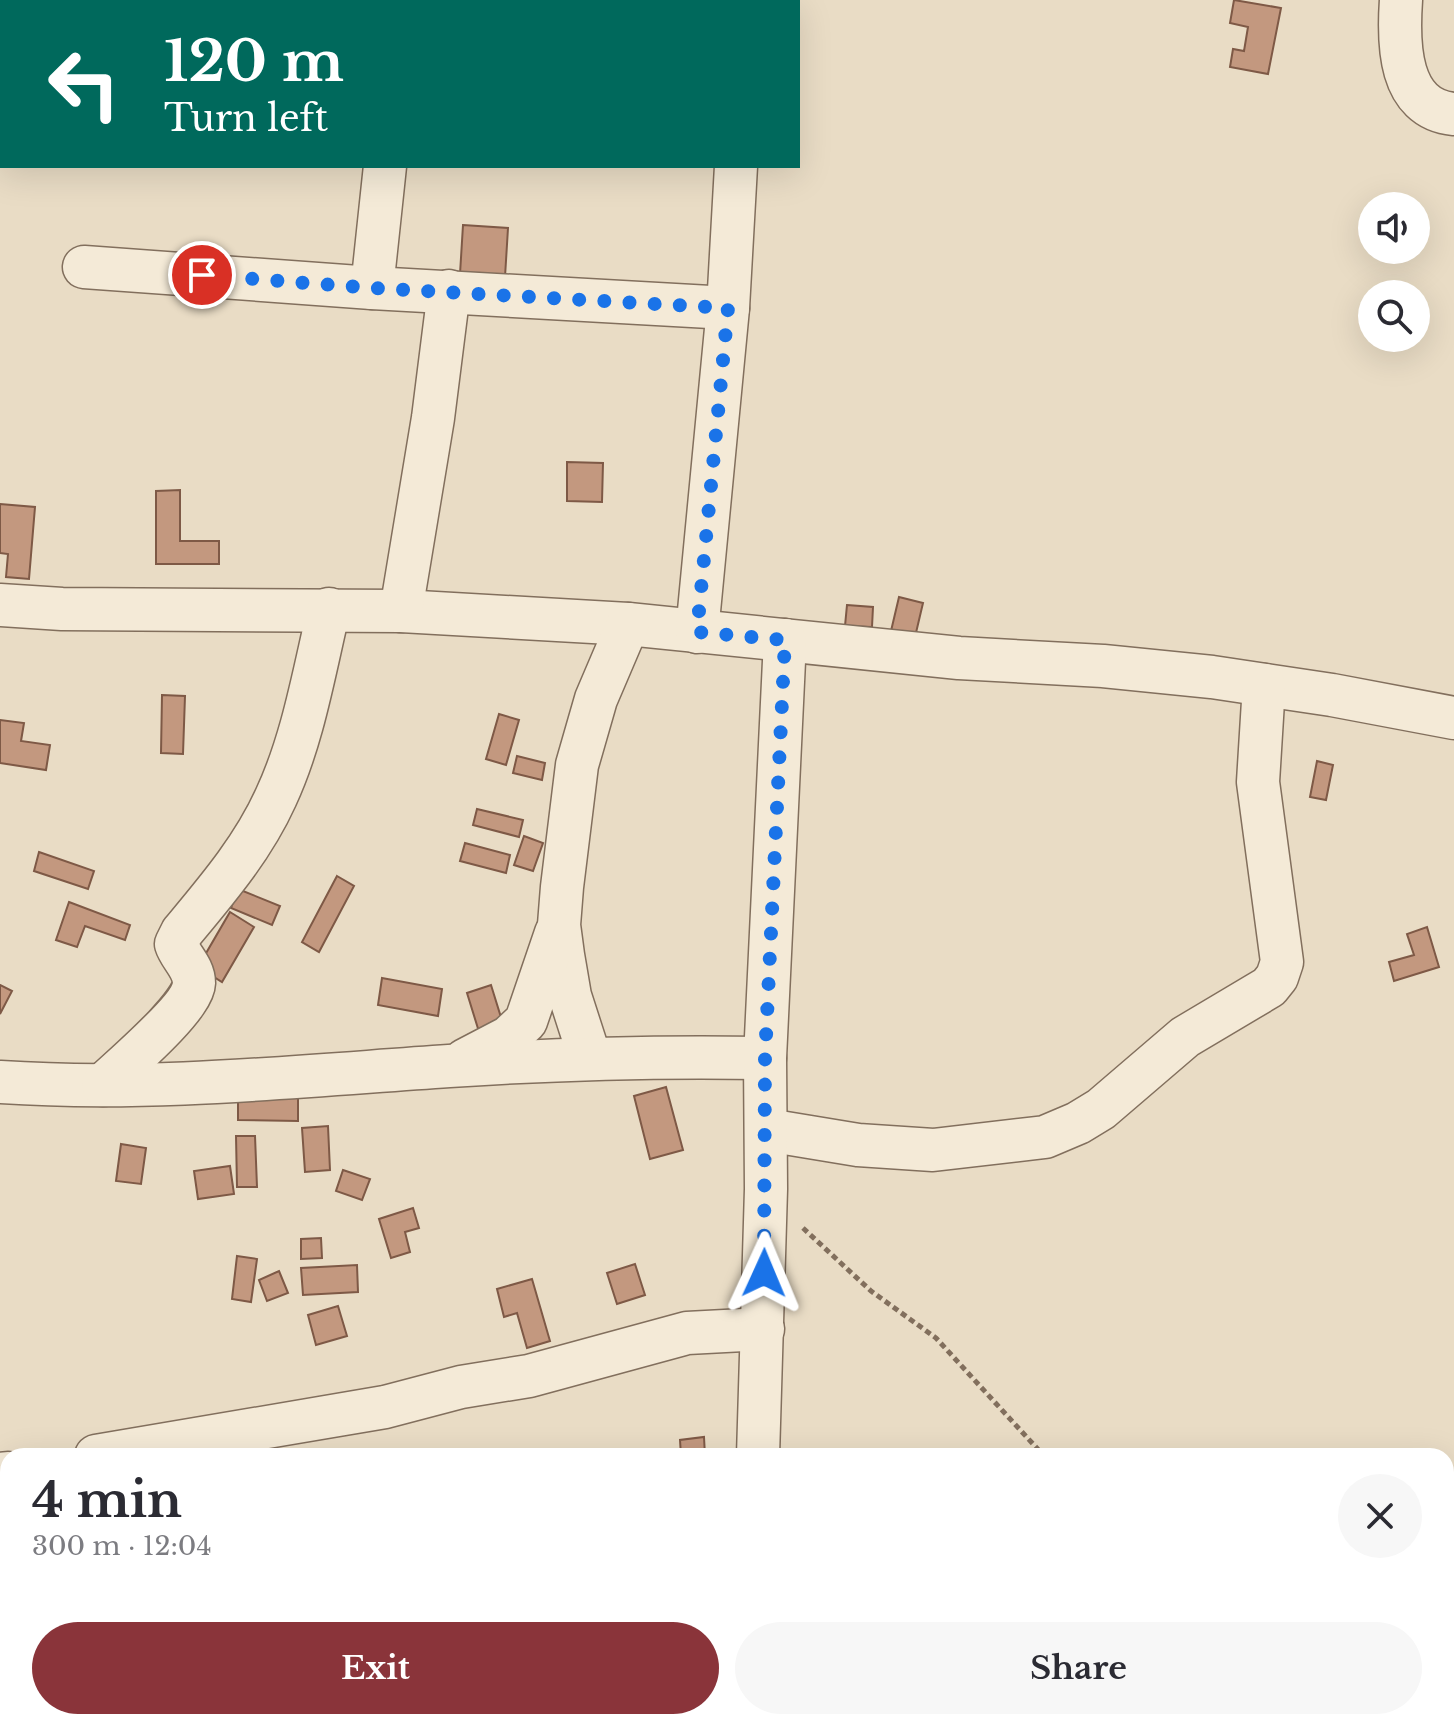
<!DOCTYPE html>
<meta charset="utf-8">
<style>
body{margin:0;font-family:"Libre Baskerville",serif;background:#f7f7f7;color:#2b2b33;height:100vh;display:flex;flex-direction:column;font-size:30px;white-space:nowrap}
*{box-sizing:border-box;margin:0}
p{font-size:26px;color:#7c7c81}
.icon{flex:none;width:44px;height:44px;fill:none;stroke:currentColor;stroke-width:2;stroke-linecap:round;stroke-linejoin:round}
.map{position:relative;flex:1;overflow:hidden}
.panel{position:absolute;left:0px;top:1448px;width:1454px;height:282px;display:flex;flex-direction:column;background:#fff;border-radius:24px 24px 0 0;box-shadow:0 8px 32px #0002}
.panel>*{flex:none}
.hud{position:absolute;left:0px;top:0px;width:800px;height:168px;box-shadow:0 8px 32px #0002;background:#00695c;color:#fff;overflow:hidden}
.controls{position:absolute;left:1358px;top:192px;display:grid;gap:16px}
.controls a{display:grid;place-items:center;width:72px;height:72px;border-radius:50%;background:#fff;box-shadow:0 8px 32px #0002;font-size:40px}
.pin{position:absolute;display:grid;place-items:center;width:68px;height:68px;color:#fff;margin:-34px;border:4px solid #fff;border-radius:50%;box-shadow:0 2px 8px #0007}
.me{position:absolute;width:88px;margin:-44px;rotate:1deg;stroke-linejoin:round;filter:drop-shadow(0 0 6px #0008)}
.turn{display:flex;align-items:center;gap:28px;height:168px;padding:0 32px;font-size:36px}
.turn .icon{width:104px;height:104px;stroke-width:2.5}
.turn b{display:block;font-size:56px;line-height:68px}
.round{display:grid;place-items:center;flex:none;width:84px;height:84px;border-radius:42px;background:#f7f7f7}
.headline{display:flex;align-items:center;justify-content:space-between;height:136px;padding:0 32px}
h1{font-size:48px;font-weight:700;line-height:60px}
.button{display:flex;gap:16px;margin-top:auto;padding:16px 32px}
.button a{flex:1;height:92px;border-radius:48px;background:#8a343a;color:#fff;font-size:32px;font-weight:700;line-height:92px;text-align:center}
.button a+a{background:#f7f7f7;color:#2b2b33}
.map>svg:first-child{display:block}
.building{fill:#c3987f;stroke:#7e5946;stroke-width:2}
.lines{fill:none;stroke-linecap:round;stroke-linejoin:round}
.minor-casing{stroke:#826f5d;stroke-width:45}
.path{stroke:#826f5d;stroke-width:5;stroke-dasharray:6 4;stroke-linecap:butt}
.minor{stroke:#f4ead7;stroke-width:42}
.route{stroke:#1a73e8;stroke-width:14;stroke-dasharray:0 25.2}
</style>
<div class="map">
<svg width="1454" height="1729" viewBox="0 0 1454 1729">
<rect width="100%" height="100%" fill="#e9dcc5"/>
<g class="building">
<path d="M1234,0l47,8 -13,66 -38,-7 3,-18 11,2 4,-24 -18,-4z"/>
<path d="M463,225l45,3 -3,49 -45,-3z"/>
<path d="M567,462l36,1 -1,39 -35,-1z"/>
<path d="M180,490v51h39v23h-63v-73z"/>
<path d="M0,504l35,3 -6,72 -23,-2 2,-23 -8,-1z"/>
<path d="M899,597l24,6 -8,34 -24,-6z"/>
<path d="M847,605l26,2 -1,20 -27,-1z"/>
<path d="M162,695l23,1 -2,58 -22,-1z"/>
<path d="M499,714l20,6 -13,45 -20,-6z"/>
<path d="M0,720l24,3 -3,18 29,4 -4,25 -46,-7z"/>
<path d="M517,756l28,7 -3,17 -29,-7z"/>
<path d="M1317,761l16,4 -7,35 -16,-3z"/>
<path d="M477,809l46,11 -4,17 -46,-12z"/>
<path d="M524,836l19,7 -10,28 -19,-6z"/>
<path d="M465,843l45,12 -4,18 -46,-12z"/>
<path d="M39,852l55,19 -6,18 -54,-18z"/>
<path d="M337,876l17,10 -35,66 -17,-10z"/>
<path d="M238,889l42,17 -8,19 -41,-17z"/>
<path d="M69,902l61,23 -5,15 -40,-14 -8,21 -21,-7z"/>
<path d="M230,912l24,15 -32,55 -24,-15z"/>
<path d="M1427,927l12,40 -45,14 -5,-19 25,-7 -7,-21z"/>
<path d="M382,978l60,11 -4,27 -60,-11z"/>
<path d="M0,985l12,6 -12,23z"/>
<path d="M491,985l13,42 -24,8 -13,-42z"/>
<path d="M666,1087l17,63 -33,9 -16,-63z"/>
<path d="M238,1097l60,1v23l-60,-1z"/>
<path d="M328,1126l2,44 -25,2 -3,-44z"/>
<path d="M236,1136h19l2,51h-20z"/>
<path d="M121,1144l25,4 -5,36 -25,-3z"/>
<path d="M230,1166l4,28 -36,5 -4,-28z"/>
<path d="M343,1170l27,9 -8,21 -26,-9z"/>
<path d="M413,1208l6,20 -14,4 5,20 -19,6 -12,-39z"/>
<path d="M321,1238l1,20 -21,1v-20z"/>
<path d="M237,1256l20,3 -6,43 -19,-3z"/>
<path d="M635,1264l10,31 -28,9 -10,-31z"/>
<path d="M357,1265l1,27 -55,3 -2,-27z"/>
<path d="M279,1271l9,22 -21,8 -8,-21z"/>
<path d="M532,1279l18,62 -23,7 -10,-35 -13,4 -7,-28z"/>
<path d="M338,1306l9,30 -31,9 -8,-30z"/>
<path d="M704,1437l1,19h-24l-1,-16z"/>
</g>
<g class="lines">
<defs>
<g id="minor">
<path d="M734,0l1,2"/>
<path d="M1401,0c-3,43 -3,109 53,114"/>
<path d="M399,2v-2"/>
<path d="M84,267l288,21 356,20"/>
<path d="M372,288l13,-122"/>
<path d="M0,605l62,4 339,2 227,13 331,34 144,8 109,11 120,18 122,23"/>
<path d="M401,611l32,-193 16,-127"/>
<path d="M697,632l31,-324 8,-142"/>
<path d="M590,1058l-20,-62 -7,-41 -4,-30 3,-38 15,-122 19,-66 32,-75"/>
<path d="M465,1060l44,-23 17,-16 30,-88"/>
<path d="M0,1082c149,10 301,-6 449,-16 106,-7 211,-10 316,-8"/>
<path d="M103,1085c20,-19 90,-78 91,-102 0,-16 -14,-26 -18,-39l6,-12c35,-42 71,-84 94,-135 27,-58 38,-125 53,-188"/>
<path d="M767,1130l91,15 75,5 112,-13 33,-14 23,-14 84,-72 84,-50 8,-10 5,-15 -24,-180 6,-97"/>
<path d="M96,1456l289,-49 76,-20 68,-11 158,-43 76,-4"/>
<path d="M758,1456l8,-267 -1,-131 20,-418"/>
<path d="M0,1474l8,-1"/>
<path d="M749,1729v-7"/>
</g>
</defs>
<use href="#minor" class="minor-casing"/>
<g class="path">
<path d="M803,1228l68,63 65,47 108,118"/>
<path d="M1370,1722l4,7"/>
</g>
<use href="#minor" class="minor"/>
</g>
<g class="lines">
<path class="route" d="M202,275l170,13 356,20 -31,324 88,8 -20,418 -1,215"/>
</g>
</svg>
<div class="controls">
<a><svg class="icon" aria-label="sound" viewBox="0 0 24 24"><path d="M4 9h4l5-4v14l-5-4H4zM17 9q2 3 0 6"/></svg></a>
<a><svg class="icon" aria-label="search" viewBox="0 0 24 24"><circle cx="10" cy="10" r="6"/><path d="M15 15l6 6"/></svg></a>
</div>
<div class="pin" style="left:202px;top:275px;background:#d93025"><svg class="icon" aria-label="arrive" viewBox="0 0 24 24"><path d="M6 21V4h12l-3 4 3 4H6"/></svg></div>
<svg class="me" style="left:764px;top:1273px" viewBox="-20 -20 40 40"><path d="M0-17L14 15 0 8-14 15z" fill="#1a73e8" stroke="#fff" stroke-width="4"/></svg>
<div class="hud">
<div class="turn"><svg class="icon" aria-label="left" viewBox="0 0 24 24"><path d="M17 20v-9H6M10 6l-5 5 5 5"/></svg><div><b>120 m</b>Turn left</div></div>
</div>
<section class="panel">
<div class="headline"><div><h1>4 min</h1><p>300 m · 12:04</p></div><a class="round"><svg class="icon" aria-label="close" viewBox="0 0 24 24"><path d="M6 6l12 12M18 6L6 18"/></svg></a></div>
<div class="button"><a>Exit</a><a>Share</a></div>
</section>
</div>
